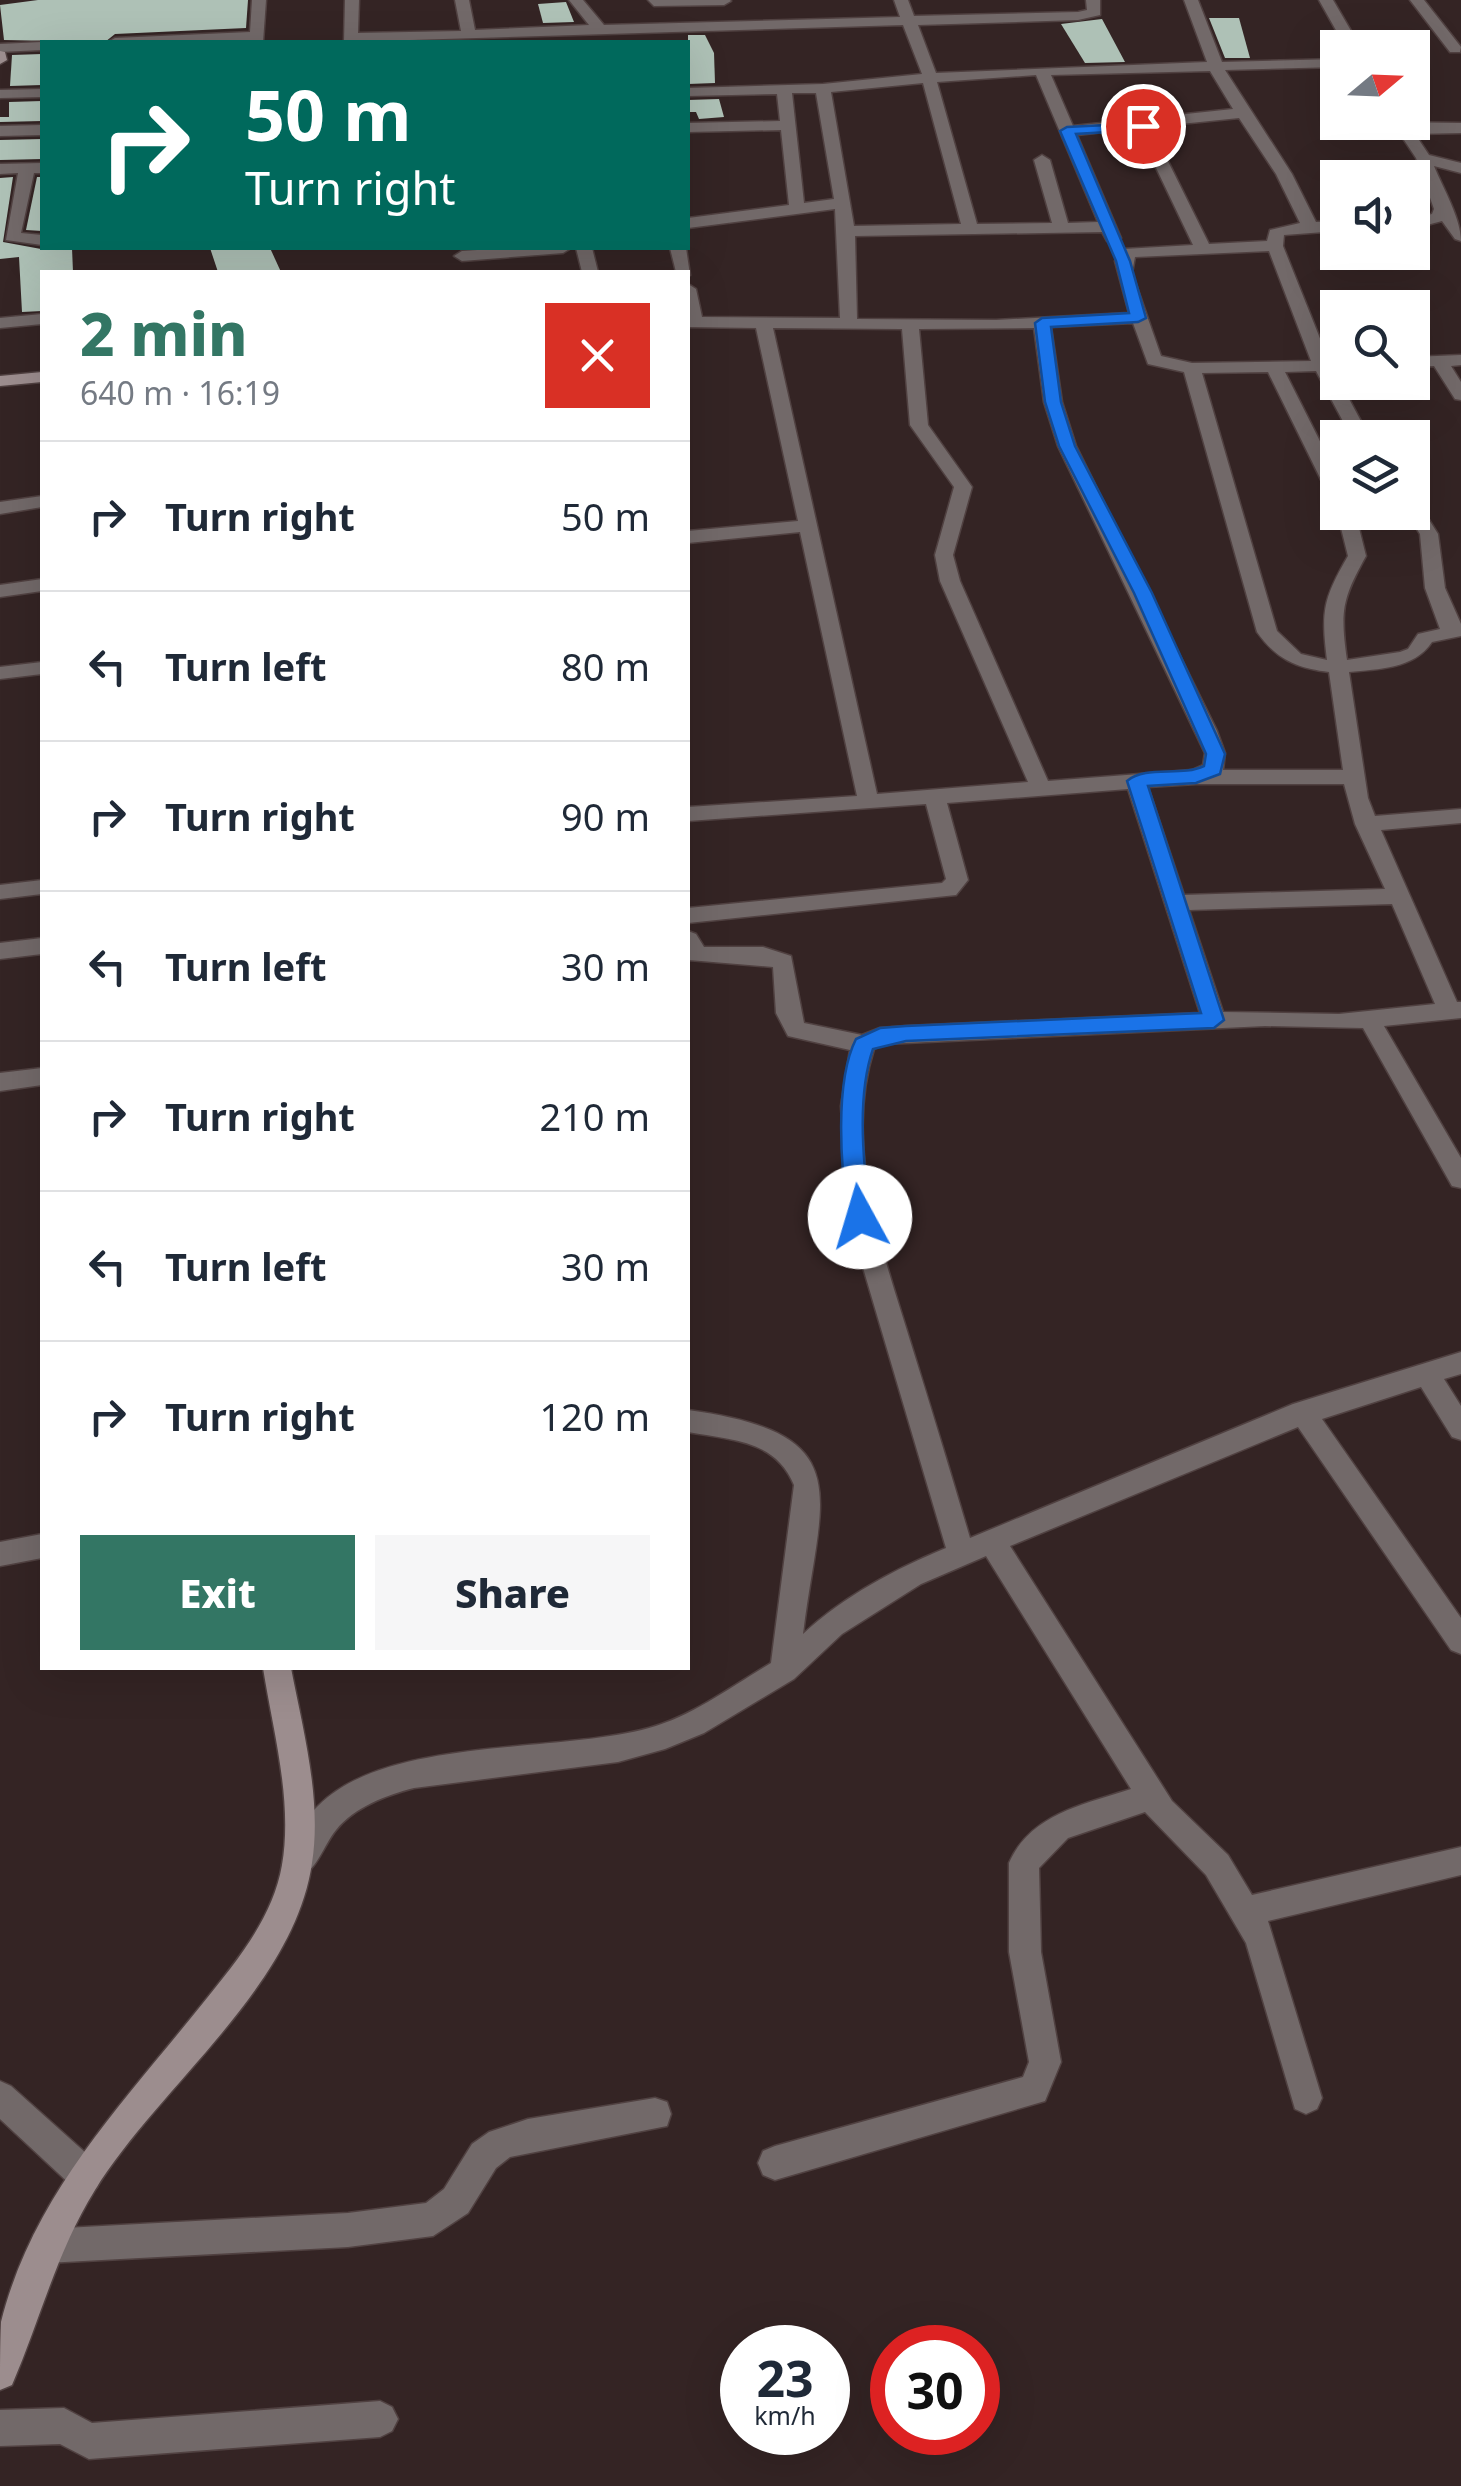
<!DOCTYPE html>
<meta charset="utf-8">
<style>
body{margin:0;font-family:"Noto Sans",sans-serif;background:#f6f6f7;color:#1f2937;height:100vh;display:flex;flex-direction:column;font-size:38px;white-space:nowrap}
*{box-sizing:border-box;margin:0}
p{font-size:32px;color:#747a83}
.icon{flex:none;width:55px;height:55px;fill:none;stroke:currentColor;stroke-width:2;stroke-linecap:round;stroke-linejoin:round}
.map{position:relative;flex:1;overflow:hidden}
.drawer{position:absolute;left:40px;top:270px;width:650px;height:1400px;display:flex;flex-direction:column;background:#fff;border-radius:0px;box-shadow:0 10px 40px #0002}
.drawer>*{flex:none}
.guide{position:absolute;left:40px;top:40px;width:650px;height:210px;border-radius:0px;box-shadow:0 10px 40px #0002;background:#00695c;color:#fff;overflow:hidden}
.needle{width:65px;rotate:71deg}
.fabs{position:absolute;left:1320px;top:30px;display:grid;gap:20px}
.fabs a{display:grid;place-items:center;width:110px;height:110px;border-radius:0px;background:#fff;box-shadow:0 10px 40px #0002;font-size:50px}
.speed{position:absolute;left:720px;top:2325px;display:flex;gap:20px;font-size:50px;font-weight:700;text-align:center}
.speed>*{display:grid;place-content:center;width:130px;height:130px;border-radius:50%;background:#fff;box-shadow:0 10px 40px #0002;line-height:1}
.speed small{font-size:25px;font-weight:400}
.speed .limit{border:15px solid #d22;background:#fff;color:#111}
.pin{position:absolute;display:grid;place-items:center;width:85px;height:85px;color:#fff;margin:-42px;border:5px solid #fff;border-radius:50%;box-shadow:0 2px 10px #0007}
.me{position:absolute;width:110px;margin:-55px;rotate:354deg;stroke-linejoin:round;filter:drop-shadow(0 0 8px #0008)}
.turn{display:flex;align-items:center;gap:35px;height:210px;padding:0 40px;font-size:45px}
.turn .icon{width:130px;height:130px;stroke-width:2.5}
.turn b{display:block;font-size:70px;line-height:85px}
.round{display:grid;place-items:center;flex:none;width:105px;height:105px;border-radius:0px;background:#f6f6f7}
.headline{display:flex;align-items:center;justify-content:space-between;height:170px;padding:0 40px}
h1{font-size:60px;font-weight:800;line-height:75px;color:#337664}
.cta{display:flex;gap:20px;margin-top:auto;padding:20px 40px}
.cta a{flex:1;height:115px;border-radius:0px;background:#337664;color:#fff;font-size:40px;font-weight:800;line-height:115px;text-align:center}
.cta a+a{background:#f6f6f7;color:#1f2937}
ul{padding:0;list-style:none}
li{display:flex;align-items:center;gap:30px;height:150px;padding:0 40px;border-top:2px solid #e0e1e3}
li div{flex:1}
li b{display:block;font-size:38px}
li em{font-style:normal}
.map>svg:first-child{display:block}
.building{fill:#aec1b6}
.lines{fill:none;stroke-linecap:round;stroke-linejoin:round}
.street-casing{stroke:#504141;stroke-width:3}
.secondary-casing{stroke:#504141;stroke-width:3}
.street{fill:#726969;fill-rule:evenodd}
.secondary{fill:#9c8d8e;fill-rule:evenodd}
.route{fill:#1a73e8;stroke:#114b97;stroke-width:2.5}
</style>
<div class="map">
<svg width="1461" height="2486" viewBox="0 0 1461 2486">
<rect width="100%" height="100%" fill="#342424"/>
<g class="building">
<path d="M38,0h210l-2,28 -131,6 -10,8 -101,-2 -4,-35z"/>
<path d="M566,2l8,20 -31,1 -5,-19z"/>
<path d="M1209,18h30l11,40h-25z"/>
<path d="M1102,19l23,43 -40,1 -24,-39z"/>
<path d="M688,35h17l9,18 1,30 -27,1z"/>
<path d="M42,54v31l-32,1 2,-31z"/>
<path d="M719,99l5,18 -25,2 -3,-7h-8v-12z"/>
<path d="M42,101v20l-42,1v-5h9v-15z"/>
<path d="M42,139v20l-42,1v-20z"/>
<path d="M13,177l-10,65 38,7 31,-1 1,24h-31v39l-20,1 -3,-55 -19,2v-81z"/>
<path d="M37,177h5v54l-16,-1z"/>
<path d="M210,248h60l11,24h-63z"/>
</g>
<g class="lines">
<defs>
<g id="street">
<path d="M252,0h14l-3,42h-155l7,-4 135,-6z"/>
<path d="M345,0h14l-1,33 103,-2 -6,-31h14l6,30 114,-5 -20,-25h14l21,25 296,-8 -6,-17h14l6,16 164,-4 9,-2 -1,-10h14v15l-22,5 -160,5 18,48 271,-11 -23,-62h14l24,62 116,-3v8l-113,3 67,104 24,48 22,-1v10l-54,4 -1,11 46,115h9v10h-4l36,67h-18l-36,-67 -31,1 53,105v24l-9,-5 -61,-124 -66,1 75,258 24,23 26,6c-6,-49 -4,-61 21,-104l-11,-44 1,-1 17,1 11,44c-24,43 -26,55 -19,104l53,-8 8,-3 10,-15 22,-5 -15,-41 -5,-54 -14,-22h6v-9l7,1 19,30 7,54 16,36v12l-29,6c-18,27 -53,27 -83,30l19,126 7,18 86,-7v14l-80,7 76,172h4v16l-77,8 77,132v30l-9,-2 -89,-158 -98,-2 -381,18 -10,5c-32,99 10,205 38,298 20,64 39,127 58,191l323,-134 168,-52v22l-17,5 17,27v34l-9,-3 -31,-50 -99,32 139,199v36l-10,-4 -153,-223 -288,119 162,255 56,54 24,40 209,-48v28l-193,46 54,177 -5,11 -11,5 -11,-5 -49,-166 -40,-68 -61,-63 -77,26 -29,30 2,84 20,110 -16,39 -270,79 -12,-5 -5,-12 5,-12 12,-5 248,-69 6,-15 -20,-110v-89c21,-49 76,-59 122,-74l-145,-233 -65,28 -79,50 -48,45 -90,54 -39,16 -47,13 -204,26c-27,7 -60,19 -78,42 -13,16 -19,41 -39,49l-11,-4 -4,-10c8,-18 21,-45 36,-59 69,-70 238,-52 331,-78 44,-12 83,-42 122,-65l23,-178c-19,-46 -64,-45 -106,-53v-22c174,24 132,84 115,224 41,-38 92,-65 143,-86l-98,-331 -7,-111 9,-56 -62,-14 -12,-23 -3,-46 -84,-7 -1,-29 8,3 8,13h59l28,9 13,67 58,12 18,-7 27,-2 293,-13 -72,-224 -181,14 21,77 -12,15 -268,28v-15l254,-25 4,-4 -20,-75 -238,17v-14l169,-11 -57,-264 -112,11v-12l110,-10 -42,-193 -68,-1v-43l8,5 6,28 138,1 -5,-109 -147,19v-10l101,-13 -8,-75 -93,2v-9l92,-2 -3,-27 -89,2v-8l135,-4 99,-10 -19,-49 -559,17zM1210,71l23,38 -160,17 -22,-51zM1036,75l62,147 -30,1 -18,-63 -8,-5 -8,5 18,63 -75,1 -40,-142zM923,83l38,141 -107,2 -23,-134zM792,93h24l18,106 -30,4zM1239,118l37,56 24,49 -30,7 -3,11 -58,3 -58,-117zM1137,128l56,117 -69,4 -9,12 14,52 -133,7 -139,-1 -2,-83 247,-4 5,9h12l2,-3 -44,-103zM1269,251l42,110 -119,2 -31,-7 -29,-83 3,-16zM1133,323l15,41 36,8 73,260c19,27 39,36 72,40l14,98h-120l2,-17 -8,-22 -141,-285 -14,-44 -11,-75zM773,328l129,1 8,96 44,62 -19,68 5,26 88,201 -151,12zM1034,328l10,74 14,44 147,307 -2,12 -11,5 -144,11 -88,-200 -7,-26 19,-68 -44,-62 -9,-96zM1196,784h148l11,40 30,65 -201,6 -36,-108zM1392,904l43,100 -96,10 -116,-2 -34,-102z"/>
<path d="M648,0h82l1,1 -7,4 -70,1z"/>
<path d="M1319,0h14l28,48h-15z"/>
<path d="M1410,0h14l37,47 -1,5h-10z"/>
<path d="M42,42h3l-3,8 -42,2v-8z"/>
<path d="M42,89v8l-42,1v-8z"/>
<path d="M1392,122l69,1v10l-46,1 14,21 32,8v10l-27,-7c9,22 27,53 27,75l-6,-2 -13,-18 -30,8v-10l20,-5 2,-5 -18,-51z"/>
<path d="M42,125v10l-42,1v-10z"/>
<path d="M42,163v10h-8l-13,60 21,2v10l-36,-5 12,-67 -18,1v-10z"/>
<path d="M508,248h63l-8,5 -101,8 -8,-5 8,-5z"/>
<path d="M576,248h16l6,24h-16z"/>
<path d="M670,248h16l4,27 -14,-3z"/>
<path d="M42,314v10l-42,4v-10z"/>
<path d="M1461,355v10l-10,1 10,16v18l-6,-1 -21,-33 -22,1v-10z"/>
<path d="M42,496v11l-42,7v-12z"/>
<path d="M42,579v12l-42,6v-12z"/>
<path d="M42,662v12l-42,5v-12z"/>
<path d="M42,880v14l-42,5v-14z"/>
<path d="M42,938v16l-42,5v-16z"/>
<path d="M42,1068v17l-42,6v-18z"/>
<path d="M42,1534v24l-42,8v-24z"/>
<path d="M0,2081l11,5 86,77 5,12 -5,12 -12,5 -12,-5 -73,-68z"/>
<path d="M655,2098l12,4 4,12 -4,12 -157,31 -14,11 -28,45 -35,23 -85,11 -302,16 -12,-5 -5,-12 5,-12 12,-5 302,-16 78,-10 18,-14 28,-45 17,-12 39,-13z"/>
<path d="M380,2401l12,6 6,12 -6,12 -12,6 -291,22 -29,-15 -60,2v-36l64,-2 28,15z"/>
</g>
<g id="secondary">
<path d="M0,51l5,1 2,8 -7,4z"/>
<path d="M42,372v10l-42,4v-10z"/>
<path d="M263,1668h28c12,62 31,132 21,195 -18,125 -153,223 -217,327 -38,61 -55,130 -83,195l-12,5c0,-21 0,-47 1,-68 32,-128 123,-220 202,-319 33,-41 70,-85 79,-138 11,-64 -9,-134 -19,-197z"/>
</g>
</defs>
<use href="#street" class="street-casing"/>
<use href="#secondary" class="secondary-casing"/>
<use href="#street" class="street"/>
<use href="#secondary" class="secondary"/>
</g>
<path class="route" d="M1148,123l-5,7 -67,4 54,127 16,57 -8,4 -87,5 10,75 14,44 77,147 73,161 -5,20 -24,9 -48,3 76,234 -10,8 -308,13 -33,8c-17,49 -10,117 -2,168l-11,9 -12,-9c-7,-48 -14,-135 8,-178l24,-11 26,-2 295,-13 -74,-232c19,-16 54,-4 77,-15l2,-12 -72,-161 -75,-147 -14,-44 -10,-79 7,-5 87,-5 -13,-52 -56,-130 7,-4z"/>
</svg>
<div class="fabs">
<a><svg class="needle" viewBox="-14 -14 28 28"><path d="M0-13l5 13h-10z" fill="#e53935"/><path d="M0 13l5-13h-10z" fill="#747a83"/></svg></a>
<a><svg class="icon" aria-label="sound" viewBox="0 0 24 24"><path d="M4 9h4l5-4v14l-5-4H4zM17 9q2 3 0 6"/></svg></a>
<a><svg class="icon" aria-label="search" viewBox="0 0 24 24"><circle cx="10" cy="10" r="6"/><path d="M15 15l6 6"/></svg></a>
<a><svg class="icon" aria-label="layers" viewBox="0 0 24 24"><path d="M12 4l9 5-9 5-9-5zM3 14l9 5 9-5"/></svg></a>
</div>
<div class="speed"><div>23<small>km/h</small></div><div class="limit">30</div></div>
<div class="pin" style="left:1143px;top:126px;background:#d93025"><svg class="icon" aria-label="arrive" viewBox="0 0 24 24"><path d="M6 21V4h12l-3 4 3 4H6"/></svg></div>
<svg class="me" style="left:860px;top:1217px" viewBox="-20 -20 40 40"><circle r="19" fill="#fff"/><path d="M0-13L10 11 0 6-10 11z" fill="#1a73e8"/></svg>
<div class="guide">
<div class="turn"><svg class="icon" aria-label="right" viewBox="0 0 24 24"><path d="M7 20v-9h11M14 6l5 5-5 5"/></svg><div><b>50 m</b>Turn right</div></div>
</div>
<section class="drawer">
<div class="headline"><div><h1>2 min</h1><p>640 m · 16:19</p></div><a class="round" style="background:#d93025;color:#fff"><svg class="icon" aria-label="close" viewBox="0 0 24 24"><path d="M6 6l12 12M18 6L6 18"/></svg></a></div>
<ul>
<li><svg class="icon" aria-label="right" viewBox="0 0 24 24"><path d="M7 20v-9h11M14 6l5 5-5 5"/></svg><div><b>Turn right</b></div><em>50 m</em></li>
<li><svg class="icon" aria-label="left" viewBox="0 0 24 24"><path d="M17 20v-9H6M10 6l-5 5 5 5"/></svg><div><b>Turn left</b></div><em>80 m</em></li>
<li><svg class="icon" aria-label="right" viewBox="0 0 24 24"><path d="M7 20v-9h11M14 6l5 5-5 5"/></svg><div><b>Turn right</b></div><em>90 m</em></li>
<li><svg class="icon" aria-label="left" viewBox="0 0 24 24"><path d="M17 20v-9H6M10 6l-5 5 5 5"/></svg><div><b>Turn left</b></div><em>30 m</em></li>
<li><svg class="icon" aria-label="right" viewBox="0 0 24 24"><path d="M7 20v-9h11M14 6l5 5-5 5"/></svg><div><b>Turn right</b></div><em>210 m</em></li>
<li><svg class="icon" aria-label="left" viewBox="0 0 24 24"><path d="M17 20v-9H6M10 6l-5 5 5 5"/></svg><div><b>Turn left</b></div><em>30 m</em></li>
<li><svg class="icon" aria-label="right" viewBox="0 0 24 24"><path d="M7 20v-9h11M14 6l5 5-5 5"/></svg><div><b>Turn right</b></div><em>120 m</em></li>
</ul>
<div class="cta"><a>Exit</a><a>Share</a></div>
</section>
</div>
